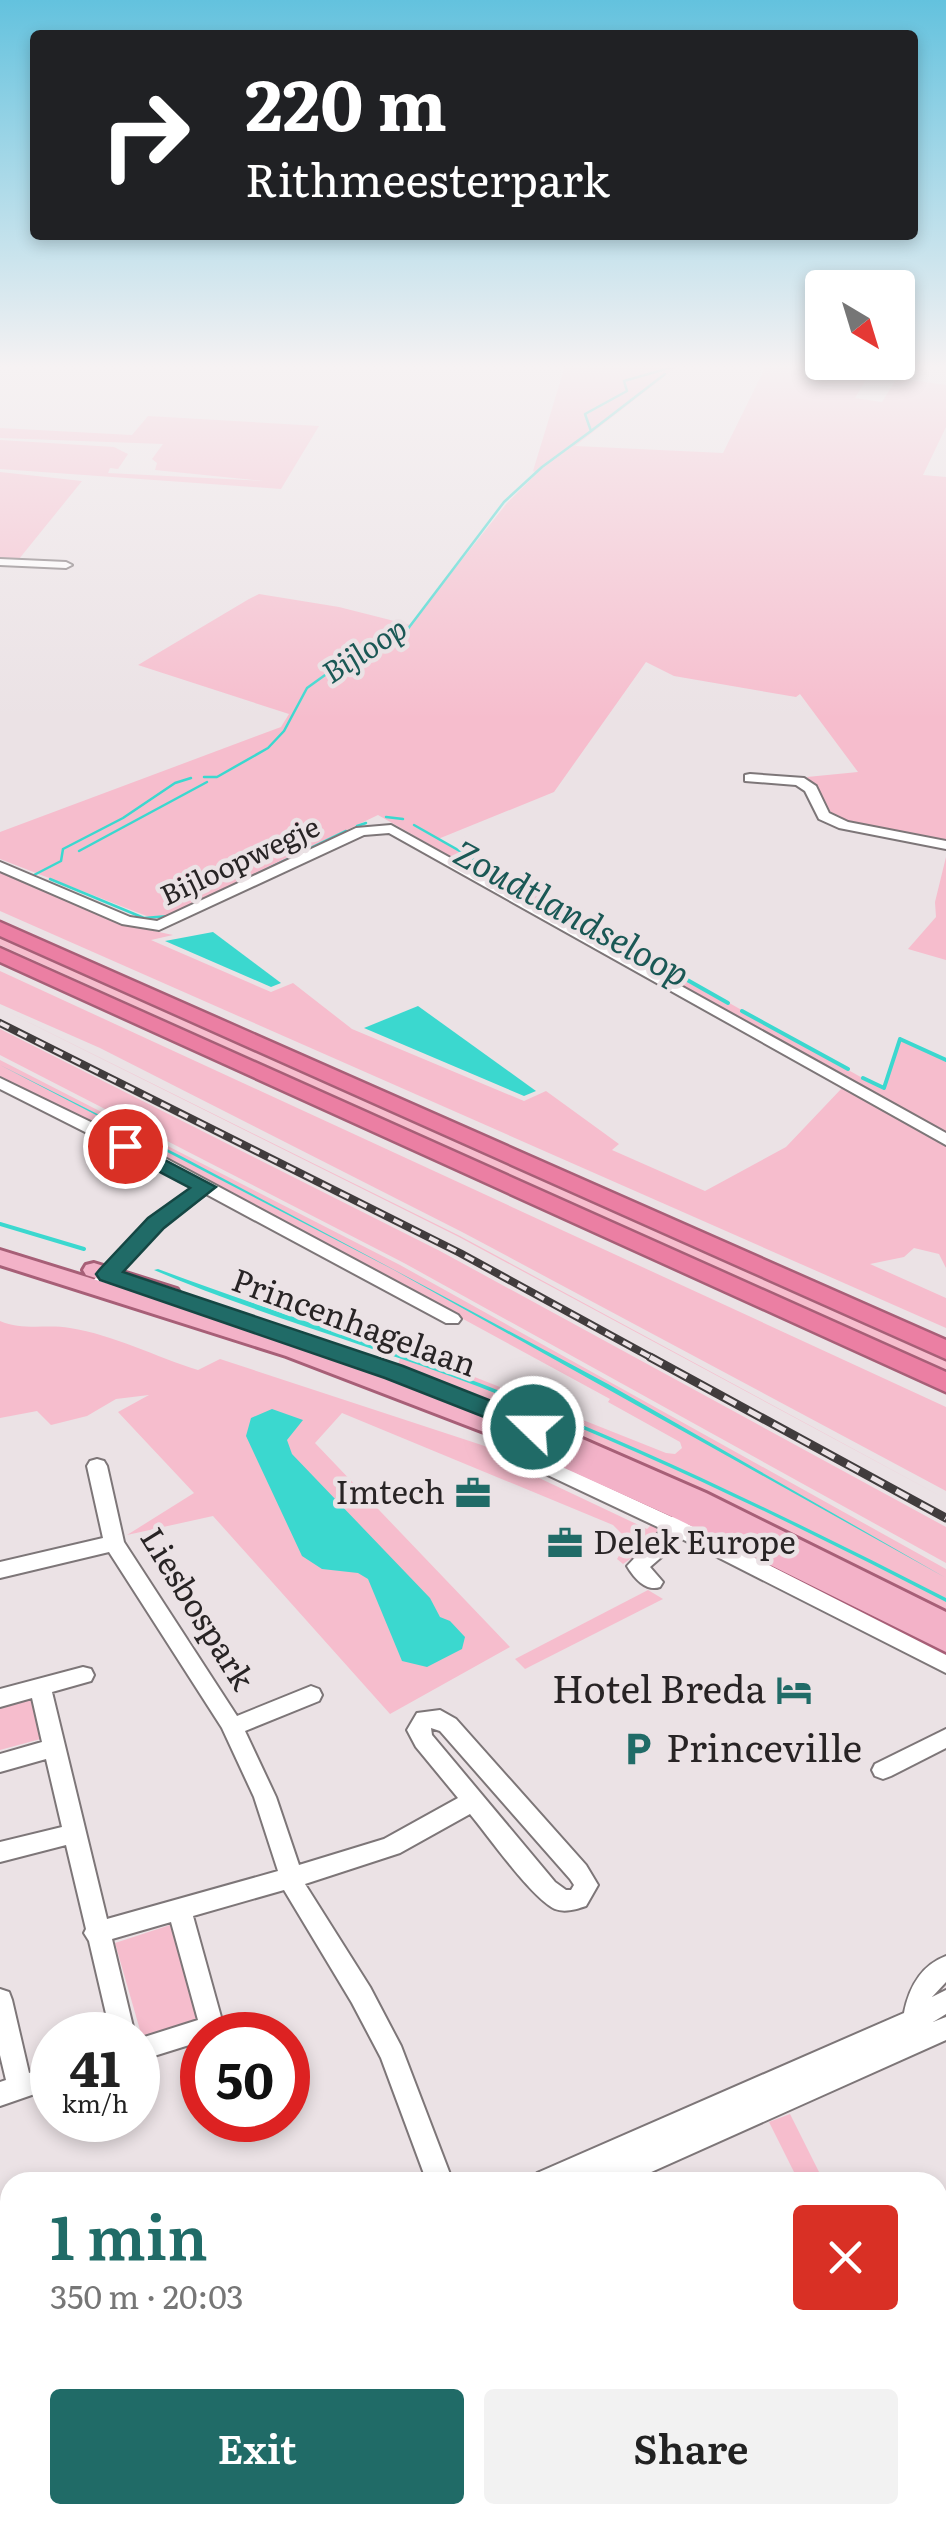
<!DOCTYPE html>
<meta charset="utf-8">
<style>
body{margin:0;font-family:Literata,serif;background:#f2f2f2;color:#222;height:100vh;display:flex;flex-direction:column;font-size:38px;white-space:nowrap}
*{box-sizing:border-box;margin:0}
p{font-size:32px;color:#767676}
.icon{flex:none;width:55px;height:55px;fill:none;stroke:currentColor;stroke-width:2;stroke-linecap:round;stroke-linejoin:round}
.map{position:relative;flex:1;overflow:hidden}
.side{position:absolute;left:0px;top:2172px;width:948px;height:352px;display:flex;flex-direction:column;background:#fff;border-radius:30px 30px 0 0;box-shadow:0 5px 15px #0003}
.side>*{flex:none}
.hud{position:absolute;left:30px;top:30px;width:888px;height:210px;border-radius:10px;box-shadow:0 5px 15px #0003;background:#202124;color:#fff;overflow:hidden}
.needle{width:65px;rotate:142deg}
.controls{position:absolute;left:805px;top:270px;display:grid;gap:20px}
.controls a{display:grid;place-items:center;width:110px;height:110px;border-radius:10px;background:#fff;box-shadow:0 5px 15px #0003;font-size:50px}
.speed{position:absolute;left:30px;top:2012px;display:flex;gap:20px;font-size:50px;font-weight:700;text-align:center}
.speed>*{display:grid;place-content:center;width:130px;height:130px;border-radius:50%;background:#fff;box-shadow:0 5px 15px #0003;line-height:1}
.speed small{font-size:25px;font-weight:400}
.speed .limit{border:15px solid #d22;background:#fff;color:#111}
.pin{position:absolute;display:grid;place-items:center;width:85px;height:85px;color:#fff;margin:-42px;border:5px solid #fff;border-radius:50%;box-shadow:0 2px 10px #0007}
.me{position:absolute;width:110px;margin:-55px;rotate:292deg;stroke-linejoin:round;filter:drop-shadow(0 0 8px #0008)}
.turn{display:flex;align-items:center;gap:35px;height:210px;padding:0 50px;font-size:45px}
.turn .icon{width:130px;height:130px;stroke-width:2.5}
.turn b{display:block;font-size:70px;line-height:85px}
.round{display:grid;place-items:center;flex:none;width:105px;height:105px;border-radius:10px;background:#f2f2f2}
.head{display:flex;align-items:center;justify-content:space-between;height:170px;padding:0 50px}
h1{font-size:60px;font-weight:600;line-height:75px;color:#206b67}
.action{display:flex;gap:20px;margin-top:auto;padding:20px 50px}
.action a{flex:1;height:115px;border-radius:10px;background:#206b67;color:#fff;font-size:40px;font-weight:600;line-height:115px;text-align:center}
.action a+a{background:#f2f2f2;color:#222}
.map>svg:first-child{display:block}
.green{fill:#f6bdcd}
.water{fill:#3bd8cf}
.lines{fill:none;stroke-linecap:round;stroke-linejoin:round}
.stream-far1{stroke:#3bd8cf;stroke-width:2.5}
.stream{stroke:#3bd8cf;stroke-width:4}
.minor-casing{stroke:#7d7678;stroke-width:4}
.major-casing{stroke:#a75f77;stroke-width:6}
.highway-casing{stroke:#a75f77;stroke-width:5}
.minor{fill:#fff;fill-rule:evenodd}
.major{fill:#f3b2c8;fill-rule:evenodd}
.highway{fill:#eb7fa3;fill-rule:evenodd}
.rail-far1-casing{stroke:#413c3d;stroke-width:8}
.rail-casing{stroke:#413c3d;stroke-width:9}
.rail-far1{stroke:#ebe2e5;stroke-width:4;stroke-dasharray:10;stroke-linecap:butt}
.rail{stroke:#ebe2e5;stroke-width:5;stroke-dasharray:14;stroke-linecap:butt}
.route{fill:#206b67;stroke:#154643;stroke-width:2.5}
.labels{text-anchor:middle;stroke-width:9;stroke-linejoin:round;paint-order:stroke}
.far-street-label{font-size:28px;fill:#282425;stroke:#ebe2e5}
.far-water-label{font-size:30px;font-style:italic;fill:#1a5855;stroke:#ebe2e5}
.street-label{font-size:32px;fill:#282425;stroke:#ebe2e5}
.poi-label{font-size:32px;fill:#282425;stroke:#ebe2e5;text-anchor:end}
.water-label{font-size:35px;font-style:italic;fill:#1a5855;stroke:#ebe2e5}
.near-poi-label{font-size:38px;fill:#282425;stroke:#ebe2e5;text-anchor:end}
</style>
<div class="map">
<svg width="946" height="2524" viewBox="0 0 946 2524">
<rect width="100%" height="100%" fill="#ebe2e5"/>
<g class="green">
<path d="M565,366h113l-103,80 148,7 43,-87 103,9 -14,23 27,4 15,-24 49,7v42l-23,48 23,2v365l-111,-24 -28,-41 51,-5 -58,-78 -4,3 -122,-21 -28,-14 -92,130 -116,47 444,250 17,-49 47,20v74l-127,-68 -441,-251 -221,105 -157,-61v-27l281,-105 8,-13 -151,-49 111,-66 10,-5 80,13 71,18 97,-122 30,-30 -4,-2z"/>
<path d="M148,416l171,10 -38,63 -281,-20v-29l114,7 14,7 -10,15 -8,-1 -2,5 156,8 -109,-11 2,-7 -5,-4 11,-15 -163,-6v-10l132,7z"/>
<path d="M0,472l82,9 -63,78 -19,-1z"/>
<path d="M946,857v103l-38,-11 28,-32 -1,-15z"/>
<path d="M0,870l135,57 38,8 -22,5 120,52 22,-9 59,46 172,72 22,-10 73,53 -7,6 93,41 81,-44 56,-59 104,57v123l-7,-14 -25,-6 -10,9 -34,7 76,34v30l-946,-417z"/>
<path d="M0,937l946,424v10l-946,-426z"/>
<path d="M0,971l946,436v84l-482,-258 -364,-185 -100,-44z"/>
<path d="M0,1008l460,228 486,263 -487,-262z"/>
<path d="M0,1029l440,222 506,276v36l-542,-300 -404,-208z"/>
<path d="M0,1060l400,205 546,304v50l-436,-206 -114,-44 7,-18 21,6 242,96 9,1 7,-6 -2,-6 -72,-40 2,-3 -224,-122 -386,-201z"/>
<path d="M0,1321c23,10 47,3 70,7 44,7 86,29 128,42l22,-11 286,94 -5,7 146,69 7,-7 10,6 -14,17 -27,19 -6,-5 8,-13 -2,-11 -10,-10 -271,-112 -27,30 195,204 -120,67 -177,-198 -86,19 67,-42 -76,-81 31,-17 -33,4 -29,17 -36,9 -14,-14 -37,7z"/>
<path d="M648,1590l15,9 -138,70 -10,-10z"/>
<path d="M34,1695l10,43 -44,12v-46z"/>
<path d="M170,1925l29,94 -57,18 -27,-94z"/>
<path d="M790,2114l34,68h-25l-30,-60z"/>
<path d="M946,2208v316h-103l-4,-9h99v-300z"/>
</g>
<g class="water">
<path d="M213,932l68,51 -10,4 -106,-46z"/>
<path d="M418,1006l118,85 -12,5 -160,-68z"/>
<path d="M0,1065l181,91 427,228 338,194 -552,-308z"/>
<path d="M158,1269c107,40 217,74 324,115 159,62 312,136 464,214v4c-153,-79 -308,-154 -469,-216 -107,-41 -218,-71 -323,-116z"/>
<path d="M272,1409l31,11 -16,20 5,14 138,144 10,19 10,4 15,16 -3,12 -35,18 -25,-6 -34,-82 -10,-6 -36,-4 -20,-13 -56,-120 5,-18z"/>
<path d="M946,2264v184l-8,-17v-115l6,-24 -6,-4v-14z"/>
</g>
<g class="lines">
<g class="stream-far1">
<path d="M591,431l74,-57"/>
<path d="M204,777h13l51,-29 16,-17 23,-43 32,-23 68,-35 97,-128 38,-35 49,-36 -6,-17 42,-23 -3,-10 52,-15"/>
<path d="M386,817l17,2"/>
<path d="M414,825l220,125"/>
<path d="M357,826l9,-3"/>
<path d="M79,851l128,-69"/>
<path d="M34,875l27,-14 2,-12 60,-31 52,-35 16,-5"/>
<path d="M255,875l91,-44"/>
<path d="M50,879l94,39 25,-2"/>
</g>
<g class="stream">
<path d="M629,947l99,56"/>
<path d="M742,1011l106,58"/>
<path d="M863,1078l21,10 16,-49 46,21"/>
<path d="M0,1224l84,25"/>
</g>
<defs>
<g id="minor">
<path d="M0,559l66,3 6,3 -6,3 -66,-3z"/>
<path d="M750,774l54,4 12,8 13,27 19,9 98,19v8l-107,-21 -20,-9 -14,-28 -9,-6 -51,-4v-6z"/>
<path d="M391,825l555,308v12l-557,-312 -25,2 -205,95 -37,-6 -122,-53v-9l130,55 27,4 199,-93z"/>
<path d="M0,1078l163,79 295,158 3,4 -3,4h-12l-240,-129 -44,33 -59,64h-12l-3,-4 3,-4 59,-64 44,-32 -194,-98z"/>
<path d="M510,1442l162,75 9,-5 7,2 3,5 -3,5 258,131v18l-268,-136 -13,17 -15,13 13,15 -3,5c-14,5 -26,-9 -33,-21l35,-37 -159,-75 -3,-5 3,-5z"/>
<path d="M97,1459l7,2 3,5 17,76 113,174 74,-30 8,3 3,6 -3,6 -74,30 31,66 23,68 85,-26 74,-41 -42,-51 -9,-17 10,-17 23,-3 16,9 130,146 12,20 -12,21c-9,3 -21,7 -31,3 -24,-12 -66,-72 -85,-95l-70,39 -95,31 65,103 31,59 52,136h-26l-46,-124 -29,-55 -68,-113 -91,26 33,119h-24v6l-64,20v-22l60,-19 -27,-98 -59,17 23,96h-24l-22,-94 -5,-8 2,-4 -20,-84 -66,17v-20l62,-15 -16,-68 -46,13v-18l42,-12 -10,-44 -32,9v-18l83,-22 8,2 3,6 -3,6 -39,11 55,227 171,-48 -24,-74 -32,-69 -113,-176 -109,26v-16l103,-24 -16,-72 3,-5zM431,1728l9,3 130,148 4,6 -3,5h-5l-11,-8 -123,-147z"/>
<path d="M946,1729v19l-55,28 -8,3 -8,-3 -3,-6 3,-6z"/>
<path d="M946,1956v26l-14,15 14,-7v24l-13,8 13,-5v23l-317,142h-41l3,-7 -17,7h-41l4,-9 367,-160c5,-25 16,-47 42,-57z"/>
<path d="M0,1989l9,3 3,8 17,73 23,-7v22l-52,18v-24l6,-2 -6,-25z"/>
<path d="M10,2405v28l-10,4v-28z"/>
<path d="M236,2515h30l3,9h-30z"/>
<path d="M692,2515h30l4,9h-30z"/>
</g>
<g id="major">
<path d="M0,1250l302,94 201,76 2,-7h18l183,80 240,119v40l-269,-133 -188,-85 -203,-78 -286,-91z"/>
<path d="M94,1263l83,26 3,5 -11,7 -83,-26 -3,-5 3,-5z"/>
</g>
<g id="highway">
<path d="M0,922l946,418v19l-946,-423z"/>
<path d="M0,948l946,424v20l-946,-430z"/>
</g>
</defs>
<use href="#minor" class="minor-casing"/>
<use href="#major" class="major-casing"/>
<use href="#highway" class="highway-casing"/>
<use href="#minor" class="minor"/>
<use href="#major" class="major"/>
<use href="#highway" class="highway"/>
<defs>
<path id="rail-far1" d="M0,1023l460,230 194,106"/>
<path id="rail" d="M650,1357l296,161"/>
</defs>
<use href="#rail-far1" class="rail-far1-casing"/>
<use href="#rail" class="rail-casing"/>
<use href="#rail-far1" class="rail-far1"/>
<use href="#rail" class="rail"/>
</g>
<linearGradient id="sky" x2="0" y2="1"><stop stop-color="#63c2de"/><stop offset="0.51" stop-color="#f6f2f3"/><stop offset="1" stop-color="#f6f2f3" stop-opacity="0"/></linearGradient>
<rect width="946" height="719" fill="url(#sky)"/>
<path class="route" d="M125,1139l91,48 -52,41 -41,44 280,94 139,55 4,6 -4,6h-17l-140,-55 -285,-98 -4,-6 4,-5 48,-51 42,-30 -72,-38 -3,-4 3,-5z"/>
<defs>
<symbol id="office-bare" viewBox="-9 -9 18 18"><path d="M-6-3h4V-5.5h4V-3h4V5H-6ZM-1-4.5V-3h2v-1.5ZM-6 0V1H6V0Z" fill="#206b67" stroke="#ebe2e5" stroke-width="2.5" paint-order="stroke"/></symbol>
<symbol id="hotel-bare" viewBox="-9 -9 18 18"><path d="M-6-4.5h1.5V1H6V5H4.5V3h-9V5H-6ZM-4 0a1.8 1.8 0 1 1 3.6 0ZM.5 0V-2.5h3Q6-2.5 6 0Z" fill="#206b67" stroke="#ebe2e5" stroke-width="2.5" paint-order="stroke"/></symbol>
<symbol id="parking-bare" viewBox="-9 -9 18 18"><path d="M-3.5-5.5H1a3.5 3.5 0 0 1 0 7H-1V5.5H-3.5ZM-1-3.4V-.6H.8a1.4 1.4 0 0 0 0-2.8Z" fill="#206b67" stroke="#ebe2e5" stroke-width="2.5" paint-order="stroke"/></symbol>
</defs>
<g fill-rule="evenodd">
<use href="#office-bare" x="448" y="1468" width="50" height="50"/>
<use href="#office-bare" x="540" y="1518" width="50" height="50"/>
<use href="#hotel-bare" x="769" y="1665" width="50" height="50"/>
<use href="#parking-bare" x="613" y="1724" width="50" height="50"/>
</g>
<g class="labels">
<g class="far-street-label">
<text transform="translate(240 861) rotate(-25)" y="10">Bijloopwegje</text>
</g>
<g class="far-water-label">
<text transform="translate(365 651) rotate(-33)" y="10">Bijloop</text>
</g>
<g class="street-label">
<text transform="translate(354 1323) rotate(20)" y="11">Princenhagelaan</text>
<text transform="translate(197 1609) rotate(58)" y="11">Liesbospark</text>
</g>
<g class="poi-label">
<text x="445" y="1504">Imtech</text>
<text x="593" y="1554" text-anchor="start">Delek Europe</text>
</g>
<g class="water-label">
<text transform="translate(571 914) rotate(29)" y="12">Zoudtlandseloop</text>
</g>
<g class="near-poi-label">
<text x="766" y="1703">Hotel Breda</text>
<text x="666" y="1762" text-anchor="start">Princeville</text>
</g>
</g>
</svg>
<div class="controls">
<a><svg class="needle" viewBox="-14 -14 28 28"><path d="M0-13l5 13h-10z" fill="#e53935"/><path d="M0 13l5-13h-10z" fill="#767676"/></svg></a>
</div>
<div class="speed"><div>41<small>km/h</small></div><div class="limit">50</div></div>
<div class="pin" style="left:125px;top:1146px;background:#d93025"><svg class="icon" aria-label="arrive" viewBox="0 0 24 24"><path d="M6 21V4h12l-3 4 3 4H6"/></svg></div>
<svg class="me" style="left:533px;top:1427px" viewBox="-20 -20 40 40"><circle r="17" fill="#206b67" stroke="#fff" stroke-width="3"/><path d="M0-11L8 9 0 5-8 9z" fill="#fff"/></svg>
<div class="hud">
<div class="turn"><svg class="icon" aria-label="right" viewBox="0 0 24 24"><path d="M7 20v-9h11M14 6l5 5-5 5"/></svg><div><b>220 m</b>Rithmeesterpark</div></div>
</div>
<section class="side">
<div class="head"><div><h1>1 min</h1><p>350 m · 20:03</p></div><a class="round" style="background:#d93025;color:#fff"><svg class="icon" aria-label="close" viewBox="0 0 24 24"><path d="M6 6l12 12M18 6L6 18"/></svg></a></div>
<div class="action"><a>Exit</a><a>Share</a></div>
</section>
</div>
